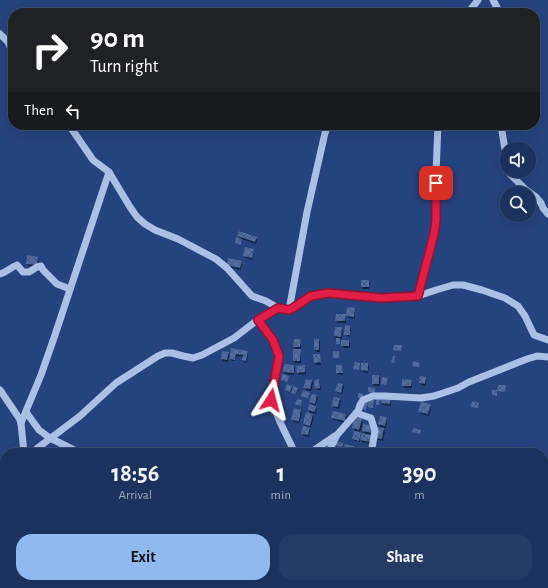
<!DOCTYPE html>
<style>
body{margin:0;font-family:"Alegreya Sans",sans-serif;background:#253a64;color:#f1f3f6;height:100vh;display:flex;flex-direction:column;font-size:15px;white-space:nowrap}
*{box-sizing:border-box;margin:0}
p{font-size:13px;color:#a0aabc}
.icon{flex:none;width:22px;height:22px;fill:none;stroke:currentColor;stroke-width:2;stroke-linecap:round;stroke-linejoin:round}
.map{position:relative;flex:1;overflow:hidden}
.sheet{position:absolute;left:0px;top:448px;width:548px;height:140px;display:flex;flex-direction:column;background:#1c325e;border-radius:16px 16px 0 0;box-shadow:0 4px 16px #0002,0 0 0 1px #3a4d73}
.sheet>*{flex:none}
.guide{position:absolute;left:8px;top:8px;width:532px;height:122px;border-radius:16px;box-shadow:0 4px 16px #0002,0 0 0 1px #3a4d73;background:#202124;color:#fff;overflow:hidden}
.tools{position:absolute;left:500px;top:142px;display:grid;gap:8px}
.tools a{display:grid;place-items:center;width:36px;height:36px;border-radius:50%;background:#1c325e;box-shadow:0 4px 16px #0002,0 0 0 1px #3a4d73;font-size:20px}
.pin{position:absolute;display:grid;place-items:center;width:34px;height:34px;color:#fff;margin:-17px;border-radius:8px;box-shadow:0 2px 6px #0006}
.me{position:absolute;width:44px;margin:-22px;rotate:9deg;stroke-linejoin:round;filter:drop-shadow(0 0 3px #0008)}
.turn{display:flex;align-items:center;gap:14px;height:84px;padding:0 16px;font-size:18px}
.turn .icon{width:52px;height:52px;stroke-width:2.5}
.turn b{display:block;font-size:28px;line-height:34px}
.then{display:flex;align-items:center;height:38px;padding:0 16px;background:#0003;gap:8px;font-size:15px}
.eta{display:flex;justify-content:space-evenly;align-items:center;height:68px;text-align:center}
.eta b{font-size:24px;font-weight:700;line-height:28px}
.action{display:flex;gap:8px;margin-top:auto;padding:8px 16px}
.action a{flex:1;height:46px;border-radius:16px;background:#90b9f0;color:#111;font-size:16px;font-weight:700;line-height:46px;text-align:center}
.action a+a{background:#253a64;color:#f1f3f6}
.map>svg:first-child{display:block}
.shadow{fill:#0007}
.building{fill:url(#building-cross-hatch)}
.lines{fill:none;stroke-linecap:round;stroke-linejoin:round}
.minor{stroke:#abc0e5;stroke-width:7}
.route-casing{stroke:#92132f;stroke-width:10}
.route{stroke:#e11d48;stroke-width:7}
</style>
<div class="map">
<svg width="548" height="588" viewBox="0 0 548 588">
<defs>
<pattern id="building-cross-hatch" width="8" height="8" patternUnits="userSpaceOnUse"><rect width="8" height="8" fill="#4e6da7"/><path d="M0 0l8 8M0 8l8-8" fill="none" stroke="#4d5970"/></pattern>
</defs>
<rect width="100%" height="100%" fill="#25437e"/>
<g class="shadow">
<path d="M238,236l18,2 1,2 -1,4 -14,-5 -1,6 -5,-2 4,-4z"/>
<path d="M253,250l1,2 -2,8 -6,-2 -2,-2z"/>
<path d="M37,258l2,2 -1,7 -9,-1 -2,-2z"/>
<path d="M241,262l1,2 -1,6 -12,-3 -1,-2z"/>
<path d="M368,281l2,2 -1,6h-6l-1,-3z"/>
<path d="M348,308h6l1,3v8l-6,-1 -2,-2z"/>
<path d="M345,315l1,2v6h-8l-2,-3z"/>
<path d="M350,327l1,2 -1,8 -3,-1 -2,-2z"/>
<path d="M341,328l2,3 -1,8h-2v5h-2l-3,-8z"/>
<path d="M300,340l1,2v7h-2l2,3v11h-6l-1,-2v-11h2l-2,-3z"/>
<path d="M315,340h4l1,2v10h-4l-1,-2z"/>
<path d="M342,341h7l1,2v5h-6l-2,-2z"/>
<path d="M232,350l15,2 1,2 -1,9 -3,-1 -1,-2 1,-3 -7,-1 -2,5h-3l-3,-4 -1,5 -5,-1 -1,-2 6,-6 3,4z"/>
<path d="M314,355h5l1,2 1,8h-5l-1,-2z"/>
<path d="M368,364l1,3 -1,6 -5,-1 -1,-2z"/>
<path d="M294,366l1,2 -1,7 -9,-1 -1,-2z"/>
<path d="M337,366h4l2,2v7h-4l-2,-2z"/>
<path d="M297,367h7l1,2 1,5 -7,1 -1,-2z"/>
<path d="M379,376l1,2v8h-6l-1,-2z"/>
<path d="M425,377l1,3v6l-5,-1 -1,-2z"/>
<path d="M319,380l1,2 1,8h-4l-1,-2z"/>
<path d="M312,381l1,2 -2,8 -5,-1 -2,-2z"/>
<path d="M411,381l1,2v5h-8l-1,-2z"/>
<path d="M343,385l1,2 -2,7 -4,-1 -2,-2z"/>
<path d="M292,387l1,2h5l-1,5 -4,-1 -2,-3v2l-5,-2z"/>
<path d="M317,396l1,2 -3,8 2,3 -1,5 -5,-1 3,4 -3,10h-3l2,3 -1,7 -5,-1 -2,-2 4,-7 -2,-3 7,-9 -2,-5 1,-5 3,1 -3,-4z"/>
<path d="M339,399l2,2 -2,8 -5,-1 -2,-3z"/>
<path d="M390,400l1,2v4l-8,-1 -1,-2z"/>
<path d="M430,405l1,2 -2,9 -8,-2 -2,-2z"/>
<path d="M300,411l2,2 -3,10 -5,-1 -2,-3z"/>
<path d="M346,415l1,2 -1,6 -12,-3 -2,-2z"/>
<path d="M386,418l1,3 -1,7 -4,-1 3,4 -2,10 -5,-1 -1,-2 4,-10 -2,-4z"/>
<path d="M361,420l2,2 -3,11 2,3 3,-2 -2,-3 1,-6 9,10 -3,-1 2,4 -1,6 -9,-2 -2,-3v3l-5,-1 -2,-2 2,-9 -2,-2z"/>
<path d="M16,583h6l-1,5 -4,-1 -1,-2z"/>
</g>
<g class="building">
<path d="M239,231l18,6 -2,5 -18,-6z"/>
<path d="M236,237l6,2 -1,6 -6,-2z"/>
<path d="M245,247l9,2 -2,9 -9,-2z"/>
<path d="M27,255l11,2 -1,8 -11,-1z"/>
<path d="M228,258l14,3 -2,7 -13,-3z"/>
<rect x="361" y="280" width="8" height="7"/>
<path d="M347,307l8,1 -1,9 -8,-1z"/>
<path d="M336,314h10l-1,7h-10z"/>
<path d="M345,325l5,1v9h-6z"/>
<path d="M335,327h7l-1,10 -7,-1z"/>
<rect x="336" y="338" width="4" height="6"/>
<path d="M294,339h7l-1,8h-7z"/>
<rect x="314" y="339" width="5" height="11"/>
<rect x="341" y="340" width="8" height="6"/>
<path d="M394,345h8l-1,6 -8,-1z"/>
<path d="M231,348l17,3 -2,10 -4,-1 1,-5 -7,-1 -1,6 -6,-1z"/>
<path d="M293,349h8l-1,12h-7z"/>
<path d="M222,351l7,1 -2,8 -6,-1z"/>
<rect x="333" y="351" width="6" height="7"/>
<path d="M313,354h7l1,8 -7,1z"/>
<path d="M393,356h2l-1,7 -3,-1z"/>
<path d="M413,361l7,2 -1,4 -7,-1z"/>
<path d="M355,362l5,1 -1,7 -6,-1z"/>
<path d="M361,363h7v8l-7,-1z"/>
<path d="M284,364l10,1v8l-11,-1z"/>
<path d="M305,365v7l-8,1 -1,-7z"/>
<path d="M336,365h6l1,8h-7z"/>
<path d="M282,374l7,2 -2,6 -6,-2z"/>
<rect x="372" y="375" width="7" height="9"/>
<path d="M420,376l6,1 -1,7 -6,-1z"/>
<path d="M382,377l6,1 -2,7 -5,-1z"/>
<path d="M306,379l6,1 -2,9 -7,-1z"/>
<path d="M319,379l1,9 -5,1 -1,-9z"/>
<path d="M402,379l10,1 -1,6h-9z"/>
<path d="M338,383l5,1 -2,9 -6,-2z"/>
<path d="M287,384l5,2 -2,6 -5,-2z"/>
<path d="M498,385h8l-1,7 -8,-1z"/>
<path d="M293,386l5,2 -2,6 -5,-1z"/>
<path d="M368,387l7,1v5l-7,-1z"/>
<path d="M303,390l7,3 -2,5 -7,-2z"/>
<path d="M492,390h5v6l-5,-1z"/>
<path d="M358,393l5,1v4h-5z"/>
<path d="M312,394l5,1 -2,9 -6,-2z"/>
<path d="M334,397l6,1 -2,9 -7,-1z"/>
<path d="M381,398l10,1 -1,5 -9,-1z"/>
<path d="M297,399l5,1 -1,6 -6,-2z"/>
<path d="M369,399l5,1 -1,8 -5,-1z"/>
<path d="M376,399h4l-1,6h-3z"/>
<path d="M363,401l5,1 -2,8 -5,-1z"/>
<path d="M472,401l7,2 -1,5 -7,-1z"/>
<path d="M421,402l10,2 -3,10 -10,-2z"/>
<path d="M309,404l7,2 -1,6 -7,-2z"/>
<path d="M294,408l7,2 -2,11 -8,-1z"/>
<path d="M333,411l13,3 -1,7 -14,-3z"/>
<path d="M306,412l7,2 -3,12 -7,-2z"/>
<path d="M380,416l7,1 -2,9 -7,-2z"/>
<path d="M354,417l8,2 -3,11 -7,-2z"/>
<path d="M363,424l10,2 -1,7 -10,-2z"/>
<path d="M303,426l7,1 -2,8 -7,-1z"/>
<path d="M377,427l7,1 -2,11 -6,-1z"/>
<path d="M413,428l8,2 -1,4 -8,-2z"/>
<path d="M354,431l7,1 -2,9 -7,-2z"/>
<path d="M361,433l11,2 -2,7 -10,-2z"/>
<path d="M335,441l8,2 -1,4 -8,-2z"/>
<path d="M345,444l9,2 -1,7h-10z"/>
<rect x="0" y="529" width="5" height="7"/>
<path d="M0,549l5,1 -1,4 -4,-1z"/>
<path d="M15,583h6l-1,4 -5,-2z"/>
</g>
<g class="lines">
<g class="minor">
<path d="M493,0l7,13"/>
<path d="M468,13l10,-13"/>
<path d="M0,34l8,8 5,12"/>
<path d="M69,125l24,35 16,12 21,35 7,10 8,7 10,6 23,9 38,20 11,9 25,28 14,5 12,7 11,2 4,-2 18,-13 17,-2 53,5 37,-2 18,-6 17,-5h10l19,5 23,8 13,8 7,10 9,19 14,5"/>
<path d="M501,125l6,37"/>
<path d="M509,171l1,3 15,15 11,8 5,6 2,5 5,6"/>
<path d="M0,274c7,-2 11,-7 17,-9l6,7h6l8,-5 4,-1 2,4 14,14 13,5"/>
<path d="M418,296l16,-62 1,-13v-24l3,-72"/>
<path d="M289,310l18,-98 18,-79 3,-8"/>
<path d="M258,320l15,20 6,16 -8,44 9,22 15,31"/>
<path d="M0,390l19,28 2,5 3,30"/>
<path d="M26,412l13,18 11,8 30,15"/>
<path d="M356,413l15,5 4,13 -3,17 2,5"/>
<path d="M21,423l20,-48 14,-40 54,-163"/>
<path d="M31,453l49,-37 36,-33 42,-27 7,-3h7l11,3 10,2 9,-3 32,-17 30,-23 14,-7"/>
<path d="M310,453l25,-17"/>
<path d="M328,453l9,-18 21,-24 2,-6 3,-5 10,-4h12l36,2 13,-2 24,-8 11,-6 58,-23 10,-3 11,1"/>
<path d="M0,493l5,-5"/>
<path d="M0,561h5"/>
<path d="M543,569l5,-2"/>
<path d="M41,583l1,5"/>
<path d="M249,583l4,5"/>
<path d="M467,583l4,5"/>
<path d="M277,588l3,-5"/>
<path d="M318,588l1,-5"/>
<path d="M492,588l10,-5"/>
</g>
</g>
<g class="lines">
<defs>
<path id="route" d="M271,400l8,-44 -6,-16 -15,-20 20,-12 11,2 4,-2 18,-12 17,-3 53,5 37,-2 16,-62 2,-13v-38"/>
</defs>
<use href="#route" class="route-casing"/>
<use href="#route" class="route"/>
</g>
</svg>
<div class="tools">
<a><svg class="icon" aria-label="sound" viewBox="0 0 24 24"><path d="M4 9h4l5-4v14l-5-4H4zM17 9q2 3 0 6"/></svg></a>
<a><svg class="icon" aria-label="search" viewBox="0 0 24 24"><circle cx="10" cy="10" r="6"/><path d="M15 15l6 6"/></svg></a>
</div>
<div class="pin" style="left:436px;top:183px;background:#d93025"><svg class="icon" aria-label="arrive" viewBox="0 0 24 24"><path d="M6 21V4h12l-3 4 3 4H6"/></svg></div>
<svg class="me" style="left:271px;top:400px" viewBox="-20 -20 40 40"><path d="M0-17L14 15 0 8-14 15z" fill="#e11d48" stroke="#fff" stroke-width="4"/></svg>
<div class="guide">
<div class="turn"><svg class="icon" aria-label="right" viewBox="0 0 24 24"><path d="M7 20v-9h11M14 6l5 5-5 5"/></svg><div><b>90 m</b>Turn right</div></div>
<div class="then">Then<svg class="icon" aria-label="left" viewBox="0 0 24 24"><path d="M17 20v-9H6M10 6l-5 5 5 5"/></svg></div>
</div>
<section class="sheet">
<div class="eta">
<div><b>18:56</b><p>Arrival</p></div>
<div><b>1</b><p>min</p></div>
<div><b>390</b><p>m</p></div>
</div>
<div class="action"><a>Exit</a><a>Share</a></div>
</section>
</div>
